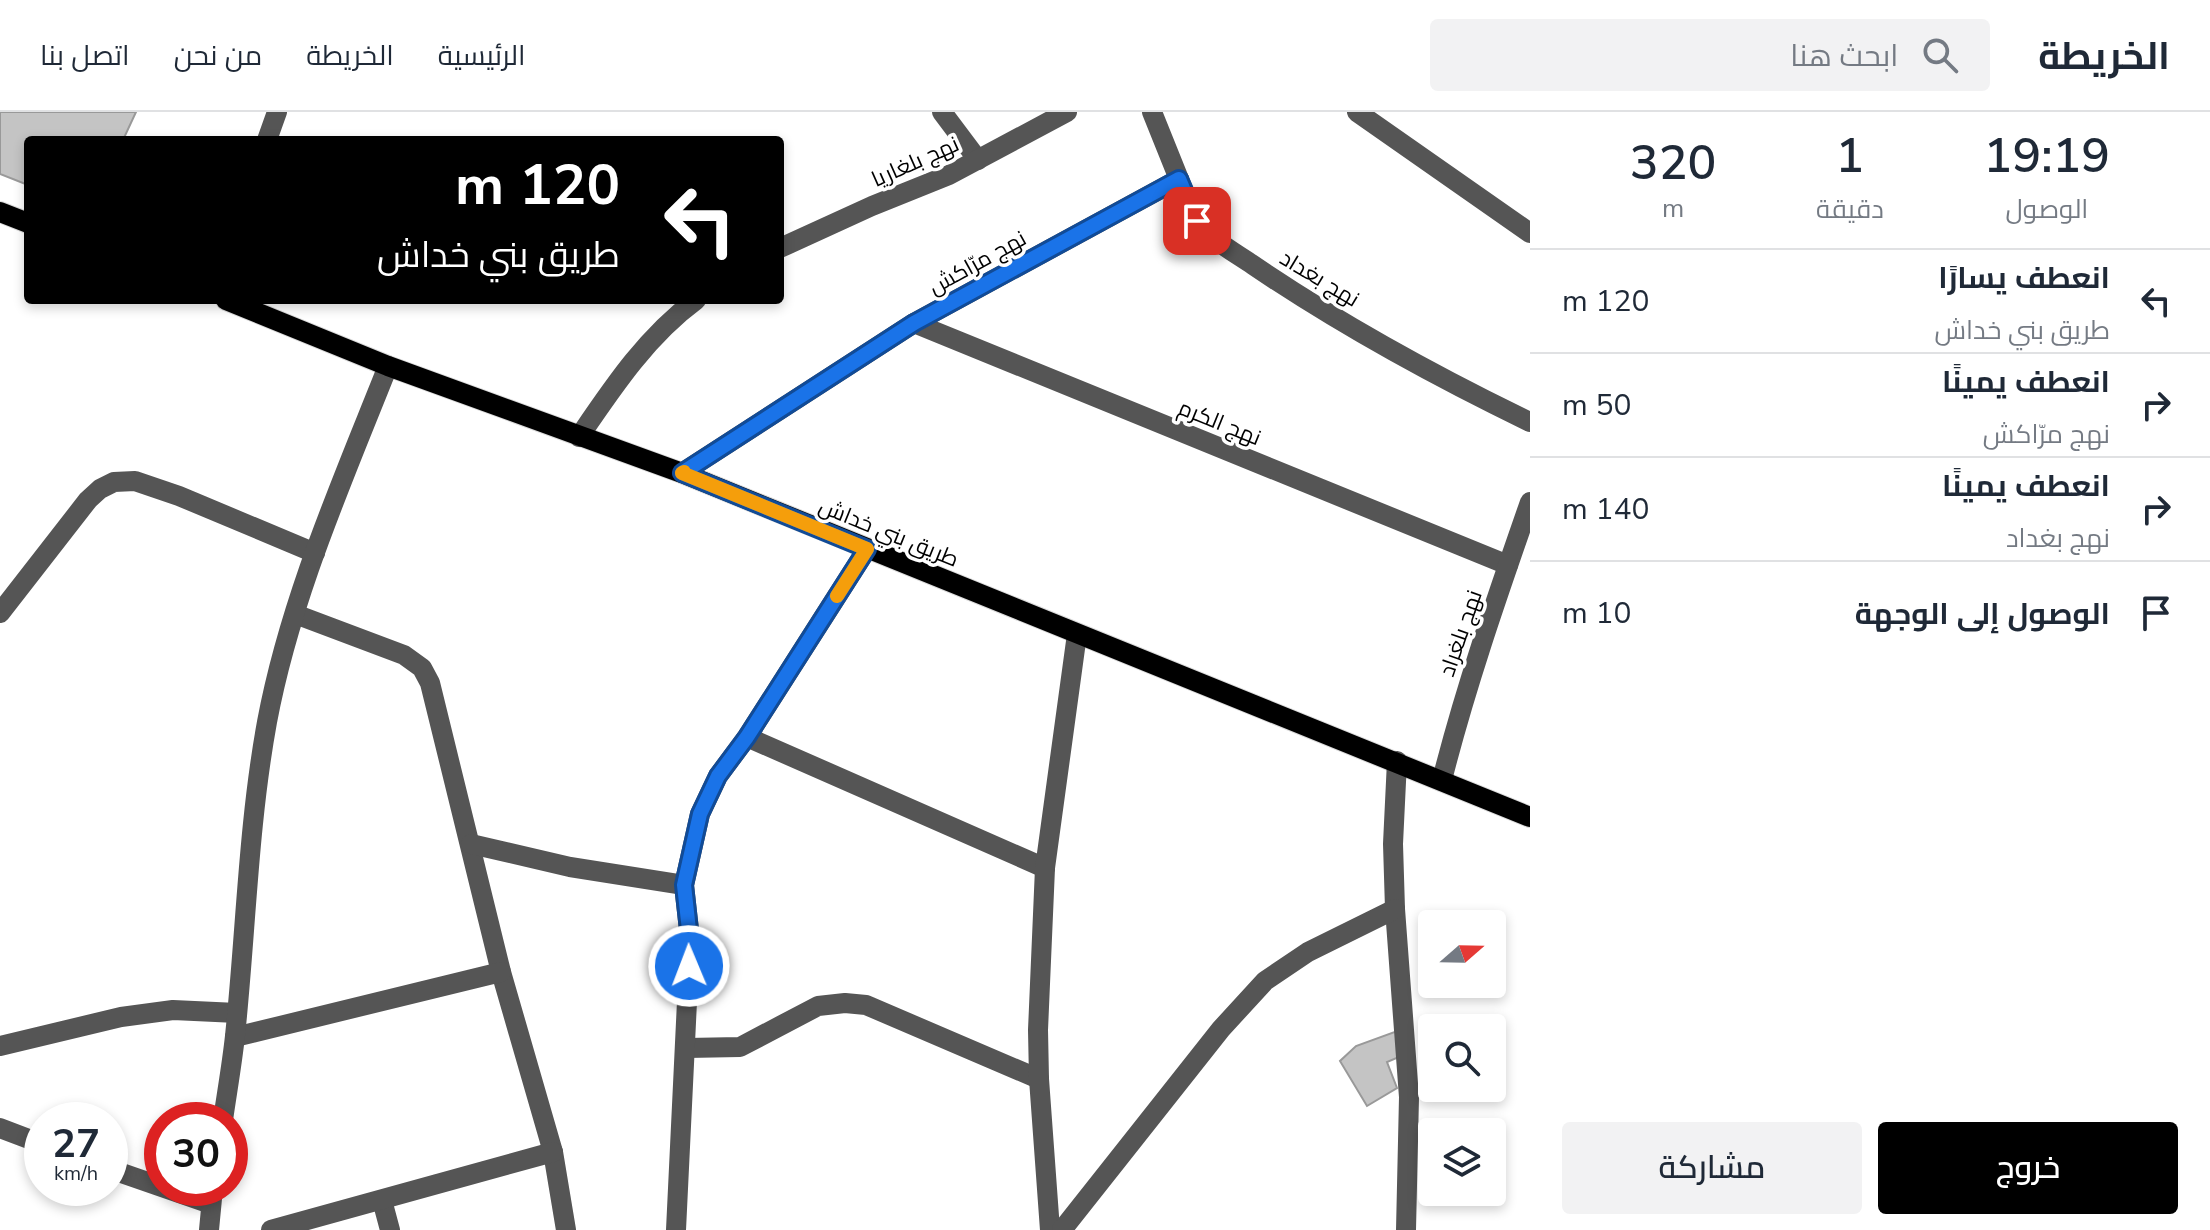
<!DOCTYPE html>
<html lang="ar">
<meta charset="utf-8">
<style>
body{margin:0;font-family:"Nunito Sans",Cairo,sans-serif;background:#f2f2f3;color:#1f2937;direction:rtl;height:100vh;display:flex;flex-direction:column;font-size:30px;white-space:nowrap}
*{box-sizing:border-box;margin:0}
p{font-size:26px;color:#747a83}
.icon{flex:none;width:44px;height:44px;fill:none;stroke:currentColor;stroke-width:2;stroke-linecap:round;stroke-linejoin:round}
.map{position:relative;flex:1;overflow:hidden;direction:ltr}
.panel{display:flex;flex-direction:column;background:#fff;width:680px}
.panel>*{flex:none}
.top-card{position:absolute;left:24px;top:24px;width:760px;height:168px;border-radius:8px;box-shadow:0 4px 12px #0003;direction:rtl;background:#000;color:#fff;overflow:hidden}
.needle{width:52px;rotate:70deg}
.controls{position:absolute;left:1418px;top:798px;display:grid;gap:16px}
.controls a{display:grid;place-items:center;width:88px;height:88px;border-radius:8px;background:#fff;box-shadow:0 4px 12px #0003;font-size:40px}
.speed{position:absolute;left:24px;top:990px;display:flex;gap:16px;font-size:40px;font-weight:700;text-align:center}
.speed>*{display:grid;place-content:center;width:104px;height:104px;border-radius:50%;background:#fff;box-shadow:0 4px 12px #0003;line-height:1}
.speed small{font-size:20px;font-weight:400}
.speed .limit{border:12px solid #d22;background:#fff;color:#111}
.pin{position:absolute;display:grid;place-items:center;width:68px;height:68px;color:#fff;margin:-34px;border-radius:16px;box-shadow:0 4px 12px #0006}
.me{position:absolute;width:88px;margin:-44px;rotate:359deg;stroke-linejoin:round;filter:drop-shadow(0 0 6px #0008)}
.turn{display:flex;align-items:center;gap:28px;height:168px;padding:0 32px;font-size:36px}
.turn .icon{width:104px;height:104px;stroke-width:2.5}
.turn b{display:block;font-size:56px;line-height:68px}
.eta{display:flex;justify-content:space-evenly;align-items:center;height:136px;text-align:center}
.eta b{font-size:48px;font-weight:600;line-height:56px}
.action{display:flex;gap:16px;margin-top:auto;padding:16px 32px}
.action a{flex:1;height:92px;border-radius:8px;background:#000;color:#fff;font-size:32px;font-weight:600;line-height:92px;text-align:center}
.action a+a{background:#f2f2f3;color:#1f2937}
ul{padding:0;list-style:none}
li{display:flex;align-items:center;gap:24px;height:104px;padding:0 32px;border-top:2px solid #e0e1e3}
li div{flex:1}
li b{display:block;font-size:30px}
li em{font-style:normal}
header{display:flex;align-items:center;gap:48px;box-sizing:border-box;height:112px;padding:0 40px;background:#fff;border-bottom:2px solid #e0e1e3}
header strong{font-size:38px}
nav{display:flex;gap:44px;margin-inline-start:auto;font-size:28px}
.search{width:560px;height:72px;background:#f2f2f3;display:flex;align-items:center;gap:20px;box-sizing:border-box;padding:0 28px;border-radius:8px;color:#747a83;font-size:30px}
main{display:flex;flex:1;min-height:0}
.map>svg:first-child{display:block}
.building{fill:#c4c4c4;stroke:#999;stroke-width:2}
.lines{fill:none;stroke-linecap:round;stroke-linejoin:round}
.major-casing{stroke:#dbdbdb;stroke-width:22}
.minor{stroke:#555;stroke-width:20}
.major{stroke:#000;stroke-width:20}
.route-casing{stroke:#114b97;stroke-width:20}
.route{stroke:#1a73e8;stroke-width:14}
.slow{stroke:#f59e0b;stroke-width:14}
.labels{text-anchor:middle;stroke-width:7;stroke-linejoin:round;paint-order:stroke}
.street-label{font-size:22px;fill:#000;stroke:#fff}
</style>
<header>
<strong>الخريطة</strong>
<div class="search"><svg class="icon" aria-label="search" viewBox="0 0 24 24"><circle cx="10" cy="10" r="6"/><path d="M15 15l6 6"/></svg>ابحث هنا</div>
<nav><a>الرئيسية</a><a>الخريطة</a><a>من نحن</a><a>اتصل بنا</a></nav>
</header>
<main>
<section class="panel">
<div class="eta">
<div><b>19:19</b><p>الوصول</p></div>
<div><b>1</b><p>دقيقة</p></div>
<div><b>320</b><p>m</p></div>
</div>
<ul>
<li><svg class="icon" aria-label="left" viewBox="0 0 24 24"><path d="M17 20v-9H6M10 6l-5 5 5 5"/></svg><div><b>انعطف يسارًا</b><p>طريق بني خداش</p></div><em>120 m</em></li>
<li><svg class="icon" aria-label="right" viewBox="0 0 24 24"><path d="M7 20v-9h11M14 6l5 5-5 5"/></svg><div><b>انعطف يمينًا</b><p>نهج مرّاكش</p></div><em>50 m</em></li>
<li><svg class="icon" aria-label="right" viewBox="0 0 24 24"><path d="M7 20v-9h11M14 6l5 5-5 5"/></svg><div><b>انعطف يمينًا</b><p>نهج بغداد</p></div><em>140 m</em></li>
<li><svg class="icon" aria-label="arrive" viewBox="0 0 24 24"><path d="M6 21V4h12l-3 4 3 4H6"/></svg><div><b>الوصول إلى الوجهة</b></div><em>10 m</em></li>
</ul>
<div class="action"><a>خروج</a><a>مشاركة</a></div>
</section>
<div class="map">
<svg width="1530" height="1118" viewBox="0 0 1530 1118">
<rect width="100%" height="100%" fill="#fff"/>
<g class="building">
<path d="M0,0h136l-13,28h-95v45l-28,-11z"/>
<path d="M1400,918l6,24 -19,8 10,26 -30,18 -27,-45 16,-15z"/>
</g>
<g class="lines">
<defs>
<g id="major">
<path d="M0,100l28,11"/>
<path d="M226,188l162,66 294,107 848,344"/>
</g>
</defs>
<use href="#major" class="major-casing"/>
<g class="minor">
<path d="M942,0l36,48"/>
<path d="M1152,0l41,102c12,23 38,36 60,51 87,59 182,111 277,157"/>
<path d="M1357,0l173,121"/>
<path d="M267,28l10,-28"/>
<path d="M780,136l92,-42 77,-31 118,-63"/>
<path d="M914,211l594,242"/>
<path d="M579,325c34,-50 68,-101 117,-137"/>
<path d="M682,361l232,-150 265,-144"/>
<path d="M0,501l88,-113 12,-11 14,-7 21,-1 44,15 136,57"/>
<path d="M295,502l109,41 18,13 8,15 71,289 52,180 13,78"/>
<path d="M747,625l298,131"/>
<path d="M1397,649l-4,83 2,65 14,188 -3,133"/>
<path d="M1442,668c24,-95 56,-186 88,-278"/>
<path d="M471,732l99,23 114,18"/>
<path d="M235,925l266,-65"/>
<path d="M0,934l121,-29 52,-7 64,3"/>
<path d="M687,936l53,-1 78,-41 27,-3 21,2 173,74"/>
<path d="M223,1008c4,-28 9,-56 12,-84 11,-105 13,-210 32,-314 23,-123 75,-240 121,-356"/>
<path d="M0,1016l42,16"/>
<path d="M110,1057l101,35"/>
<path d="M382,1088l8,30"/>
<path d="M209,1118l4,-42"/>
<path d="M271,1118l282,-78"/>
<path d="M676,1118l14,-291 -6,-54 16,-71 18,-38 29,-39 120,-188"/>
<path d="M1050,1118l-11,-151 -1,-49 7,-162 32,-234"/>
<path d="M1062,1118l159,-201 44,-48 43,-29 87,-43"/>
</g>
<use href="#major" class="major"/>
</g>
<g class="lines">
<defs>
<path id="route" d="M689,854l1,-27 -6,-54 16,-71 18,-38 29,-39 120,-188 -185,-76 232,-150 265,-144 18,42"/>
</defs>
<use href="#route" class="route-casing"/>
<use href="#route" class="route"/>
<path class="slow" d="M684,360l-2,1 185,76 -30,47"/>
</g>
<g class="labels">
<g class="street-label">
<text transform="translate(915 49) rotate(-24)" y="8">نهج بلغاريا</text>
<text transform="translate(977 150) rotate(-29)" y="8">نهج مرّاكش</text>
<text transform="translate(1320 166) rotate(31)" y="8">نهج بغداد</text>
<text transform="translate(1220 310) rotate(22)" y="8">نهج الكرم</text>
<text transform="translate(889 420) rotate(22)" y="8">طريق بني خداش</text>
<text transform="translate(1460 521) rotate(-71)" y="8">نهج بلغراد</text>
</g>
</g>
</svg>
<div class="controls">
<a><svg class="needle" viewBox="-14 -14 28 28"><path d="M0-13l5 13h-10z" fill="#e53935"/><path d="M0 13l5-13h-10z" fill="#747a83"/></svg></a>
<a><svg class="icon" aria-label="search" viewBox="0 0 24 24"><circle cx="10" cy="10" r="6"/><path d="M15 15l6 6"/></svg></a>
<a><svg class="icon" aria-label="layers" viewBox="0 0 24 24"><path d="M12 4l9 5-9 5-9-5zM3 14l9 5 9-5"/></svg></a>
</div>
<div class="speed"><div>27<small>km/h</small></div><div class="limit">30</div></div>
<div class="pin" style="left:1197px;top:109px;background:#d93025"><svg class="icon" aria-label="arrive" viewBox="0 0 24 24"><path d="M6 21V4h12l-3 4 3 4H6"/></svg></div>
<svg class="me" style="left:689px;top:854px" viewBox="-20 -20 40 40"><circle r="17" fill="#1a73e8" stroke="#fff" stroke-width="3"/><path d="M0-11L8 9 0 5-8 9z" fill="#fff"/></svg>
<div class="top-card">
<div class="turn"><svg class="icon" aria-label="left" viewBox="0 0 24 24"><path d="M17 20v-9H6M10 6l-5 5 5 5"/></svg><div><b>120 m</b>طريق بني خداش</div></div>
</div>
</div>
</main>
